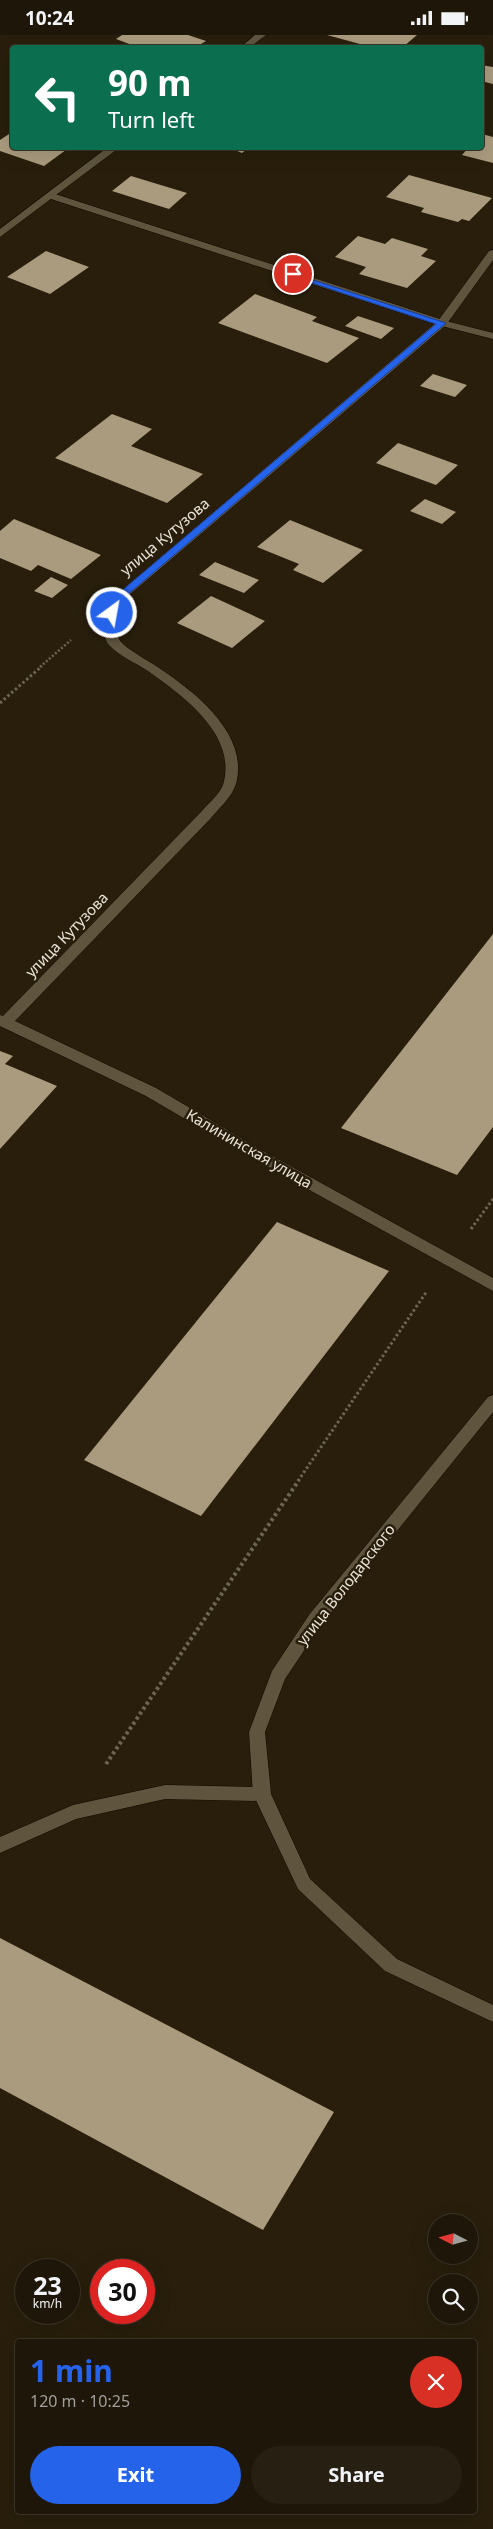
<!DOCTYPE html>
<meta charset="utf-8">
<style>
body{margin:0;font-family:"Noto Sans",sans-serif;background:#261f12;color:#f1f3f6;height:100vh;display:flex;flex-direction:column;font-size:19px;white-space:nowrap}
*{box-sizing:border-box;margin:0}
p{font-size:16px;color:#a19f9c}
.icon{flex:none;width:28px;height:28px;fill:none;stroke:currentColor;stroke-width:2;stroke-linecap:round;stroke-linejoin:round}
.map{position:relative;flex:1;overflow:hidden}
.side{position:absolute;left:15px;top:2304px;width:462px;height:175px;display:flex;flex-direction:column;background:#1e1608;border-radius:5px;box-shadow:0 5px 20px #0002,0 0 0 1px #3c3529}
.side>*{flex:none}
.guide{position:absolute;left:10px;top:10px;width:474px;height:105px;border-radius:5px;box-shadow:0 5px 20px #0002,0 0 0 1px #3c3529;background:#0b6e4f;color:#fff;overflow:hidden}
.needle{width:32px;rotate:276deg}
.controls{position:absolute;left:428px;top:2179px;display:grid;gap:10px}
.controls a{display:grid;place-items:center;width:50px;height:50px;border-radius:50%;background:#1e1608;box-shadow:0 5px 20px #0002,0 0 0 1px #3c3529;font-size:25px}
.speed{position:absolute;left:15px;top:2224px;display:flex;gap:10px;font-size:25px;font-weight:700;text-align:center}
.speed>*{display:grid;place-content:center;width:65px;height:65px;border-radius:50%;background:#1e1608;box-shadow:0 5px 20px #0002,0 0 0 1px #3c3529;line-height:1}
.speed small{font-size:12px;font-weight:400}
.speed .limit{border:8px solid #d22;background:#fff;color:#111}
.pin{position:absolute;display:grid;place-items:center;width:42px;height:42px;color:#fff;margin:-21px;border:2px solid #fff;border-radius:50%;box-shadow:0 1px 5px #0007}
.me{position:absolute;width:55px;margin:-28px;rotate:32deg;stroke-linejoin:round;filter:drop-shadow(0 0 4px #0008)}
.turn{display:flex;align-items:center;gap:18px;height:105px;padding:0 15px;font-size:22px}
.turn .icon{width:65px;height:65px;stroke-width:2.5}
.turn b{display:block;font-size:35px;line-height:42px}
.round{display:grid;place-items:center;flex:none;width:52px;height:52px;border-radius:26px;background:#261f12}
.overview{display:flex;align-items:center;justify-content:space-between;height:85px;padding:0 15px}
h1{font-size:30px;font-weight:700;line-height:38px;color:#2563eb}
.action{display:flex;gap:10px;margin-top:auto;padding:10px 15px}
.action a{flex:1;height:58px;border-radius:30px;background:#2563eb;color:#fff;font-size:20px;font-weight:700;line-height:58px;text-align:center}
.action a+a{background:#261f12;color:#f1f3f6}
.status{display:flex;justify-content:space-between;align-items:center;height:35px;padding:0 25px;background:#1e1608;direction:ltr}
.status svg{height:14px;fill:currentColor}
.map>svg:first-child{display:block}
.building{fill:#aa9b7e}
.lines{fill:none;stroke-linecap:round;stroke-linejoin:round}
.lane-casing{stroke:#100800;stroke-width:1}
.street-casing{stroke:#100800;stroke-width:1}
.secondary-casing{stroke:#100800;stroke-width:1}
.path-far2{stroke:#6d6453;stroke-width:2.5;stroke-dasharray:2 2;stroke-linecap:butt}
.path-far1{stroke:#6d6453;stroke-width:3;stroke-dasharray:2.5 2.5;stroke-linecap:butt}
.path{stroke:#6d6453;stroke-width:4;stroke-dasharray:3 3;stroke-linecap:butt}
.lane{fill:#5f553f;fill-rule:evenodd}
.street{fill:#5f553f;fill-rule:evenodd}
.secondary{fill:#5f553f;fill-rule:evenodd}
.route{fill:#2563eb;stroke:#184099}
.labels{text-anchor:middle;stroke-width:5;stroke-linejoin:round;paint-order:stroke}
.street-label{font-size:15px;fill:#eae4d8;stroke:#281e0b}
</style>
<div class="status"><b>10:24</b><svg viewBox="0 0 49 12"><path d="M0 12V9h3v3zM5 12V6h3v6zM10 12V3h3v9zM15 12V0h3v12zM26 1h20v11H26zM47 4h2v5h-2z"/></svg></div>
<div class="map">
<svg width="493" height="2494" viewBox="0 0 493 2494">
<rect width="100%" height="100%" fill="#281e0b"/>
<g class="building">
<path d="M122,0h66l18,6 -10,6h-69l5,-2 -16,-6z"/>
<path d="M327,0h90l-14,12h-32z"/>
<path d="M481,30l12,2v17l-12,-3z"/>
<path d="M12,97v15h58l-26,19 -44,-15v-11z"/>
<path d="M482,99l11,3v26l-31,-8 7,-8h12z"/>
<path d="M228,112h21l-7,6z"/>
<path d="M409,140l83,23 -23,23 -7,-2 -4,3 -37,-10 3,-4 -38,-11z"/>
<path d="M131,141l56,17 -18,16 -57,-18z"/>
<path d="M358,201l27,8 7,-6 36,11 -7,7 15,5 -29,27 -48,-14 7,-7 -31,-10z"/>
<path d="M46,216l43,16 -39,27 -43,-17z"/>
<path d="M255,259l62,23 -5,4 47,17 -32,25 -109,-40z"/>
<path d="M358,281l36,12 -13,11 -36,-13z"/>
<path d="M433,339l34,11 -12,12 -35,-11z"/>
<path d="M112,379l40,15 -21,17 72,28 -36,29 -112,-45z"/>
<path d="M398,408l60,22 -22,20 -60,-22z"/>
<path d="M425,464l31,13 -14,12 -32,-13z"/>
<path d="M14,484l87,36 -30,24 -33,-14 -7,6 -31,-13v-27z"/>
<path d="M290,485l73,30 -40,33 -30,-13 6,-6 -42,-17z"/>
<path d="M215,527l44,18 -15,13 -45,-18z"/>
<path d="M51,542l17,8 -16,13 -18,-7z"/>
<path d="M211,561l54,25 -33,27 -55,-25z"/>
<path d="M493,899v193l-36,48 -116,-47z"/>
<path d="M0,1016l13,5 -8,8 52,22 -57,63z"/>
<path d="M277,1187l112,49 -188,245 -117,-56z"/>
<path d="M0,1903l334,174 -71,118 -263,-142z"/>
</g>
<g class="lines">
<defs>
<path id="lane" d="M52,158l394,128 47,12v6l-55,-14 -390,-127v-4z"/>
<g id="street">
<path d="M255,0h11l-16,12h-9z"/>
<path d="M108,112h12l-120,90v-8z"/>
<path d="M493,215v10l-47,65 -325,277c-4,13 -8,24 -2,37 3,7 26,20 34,25 38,25 97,68 83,120 -4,13 -17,24 -25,34l-196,203 141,67 109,64 228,126v13l-238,-131 -109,-64 -146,-70v-11l3,1 198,-204c7,-8 18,-17 22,-27 15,-50 -40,-89 -75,-114 -12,-8 -29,-15 -39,-26 -10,-12 -3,-31 0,-44l329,-280 51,-70z"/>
<path d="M165,1750l97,2 6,2 3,5 -3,5 -6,2 -97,-2 -89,20 -76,34v-16l73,-32z"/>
</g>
<path id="secondary" d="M493,1360v17l-172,213 -36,54 -20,53 6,62 39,85 87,80 96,46v17l-108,-51 -87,-82 -45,-95 -4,-62 23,-61 37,-56 179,-218z"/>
</defs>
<use href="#lane" class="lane-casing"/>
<use href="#street" class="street-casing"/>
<use href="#secondary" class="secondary-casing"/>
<path class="path-far2" d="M40,632l31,-27"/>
<g class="path-far1">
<path d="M0,668l42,-37"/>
<path d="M471,1194l22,-30"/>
<path d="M298,1446l129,-190"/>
</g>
<path class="path" d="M106,1729l193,-284"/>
<use href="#lane" class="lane"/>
<use href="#street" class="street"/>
<use href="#secondary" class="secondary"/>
</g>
<path class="route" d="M291,238l155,50 -327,279 -4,13h-6l3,-16 324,-275 -145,-48z"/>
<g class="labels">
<g class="street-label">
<text transform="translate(165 502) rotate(-40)" y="5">улица Кутузова</text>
<text transform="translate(67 900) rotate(-46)" y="5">улица Кутузова</text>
<text transform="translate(249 1114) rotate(30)" y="5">Калининская улица</text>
<text transform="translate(346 1550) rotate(-52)" y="5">улица Володарского</text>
</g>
</g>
</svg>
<div class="controls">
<a><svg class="needle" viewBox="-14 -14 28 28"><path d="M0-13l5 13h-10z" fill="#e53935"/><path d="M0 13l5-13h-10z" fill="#a19f9c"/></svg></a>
<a><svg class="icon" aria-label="search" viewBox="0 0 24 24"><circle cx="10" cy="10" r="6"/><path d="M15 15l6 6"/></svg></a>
</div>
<div class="speed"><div>23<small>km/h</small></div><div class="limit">30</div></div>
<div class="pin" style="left:293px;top:239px;background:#d93025"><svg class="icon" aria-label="arrive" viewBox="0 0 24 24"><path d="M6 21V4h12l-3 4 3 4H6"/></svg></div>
<svg class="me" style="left:112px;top:578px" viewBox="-20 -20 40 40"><circle r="17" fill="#2563eb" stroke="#fff" stroke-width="3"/><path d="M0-11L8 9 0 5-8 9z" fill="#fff"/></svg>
<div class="guide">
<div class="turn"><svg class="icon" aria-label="left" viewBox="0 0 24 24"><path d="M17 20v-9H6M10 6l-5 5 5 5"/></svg><div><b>90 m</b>Turn left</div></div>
</div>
<section class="side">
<div class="overview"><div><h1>1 min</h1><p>120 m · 10:25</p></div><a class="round" style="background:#d93025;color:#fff"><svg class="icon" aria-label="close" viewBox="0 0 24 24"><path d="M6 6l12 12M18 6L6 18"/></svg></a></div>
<div class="action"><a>Exit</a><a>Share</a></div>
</section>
</div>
